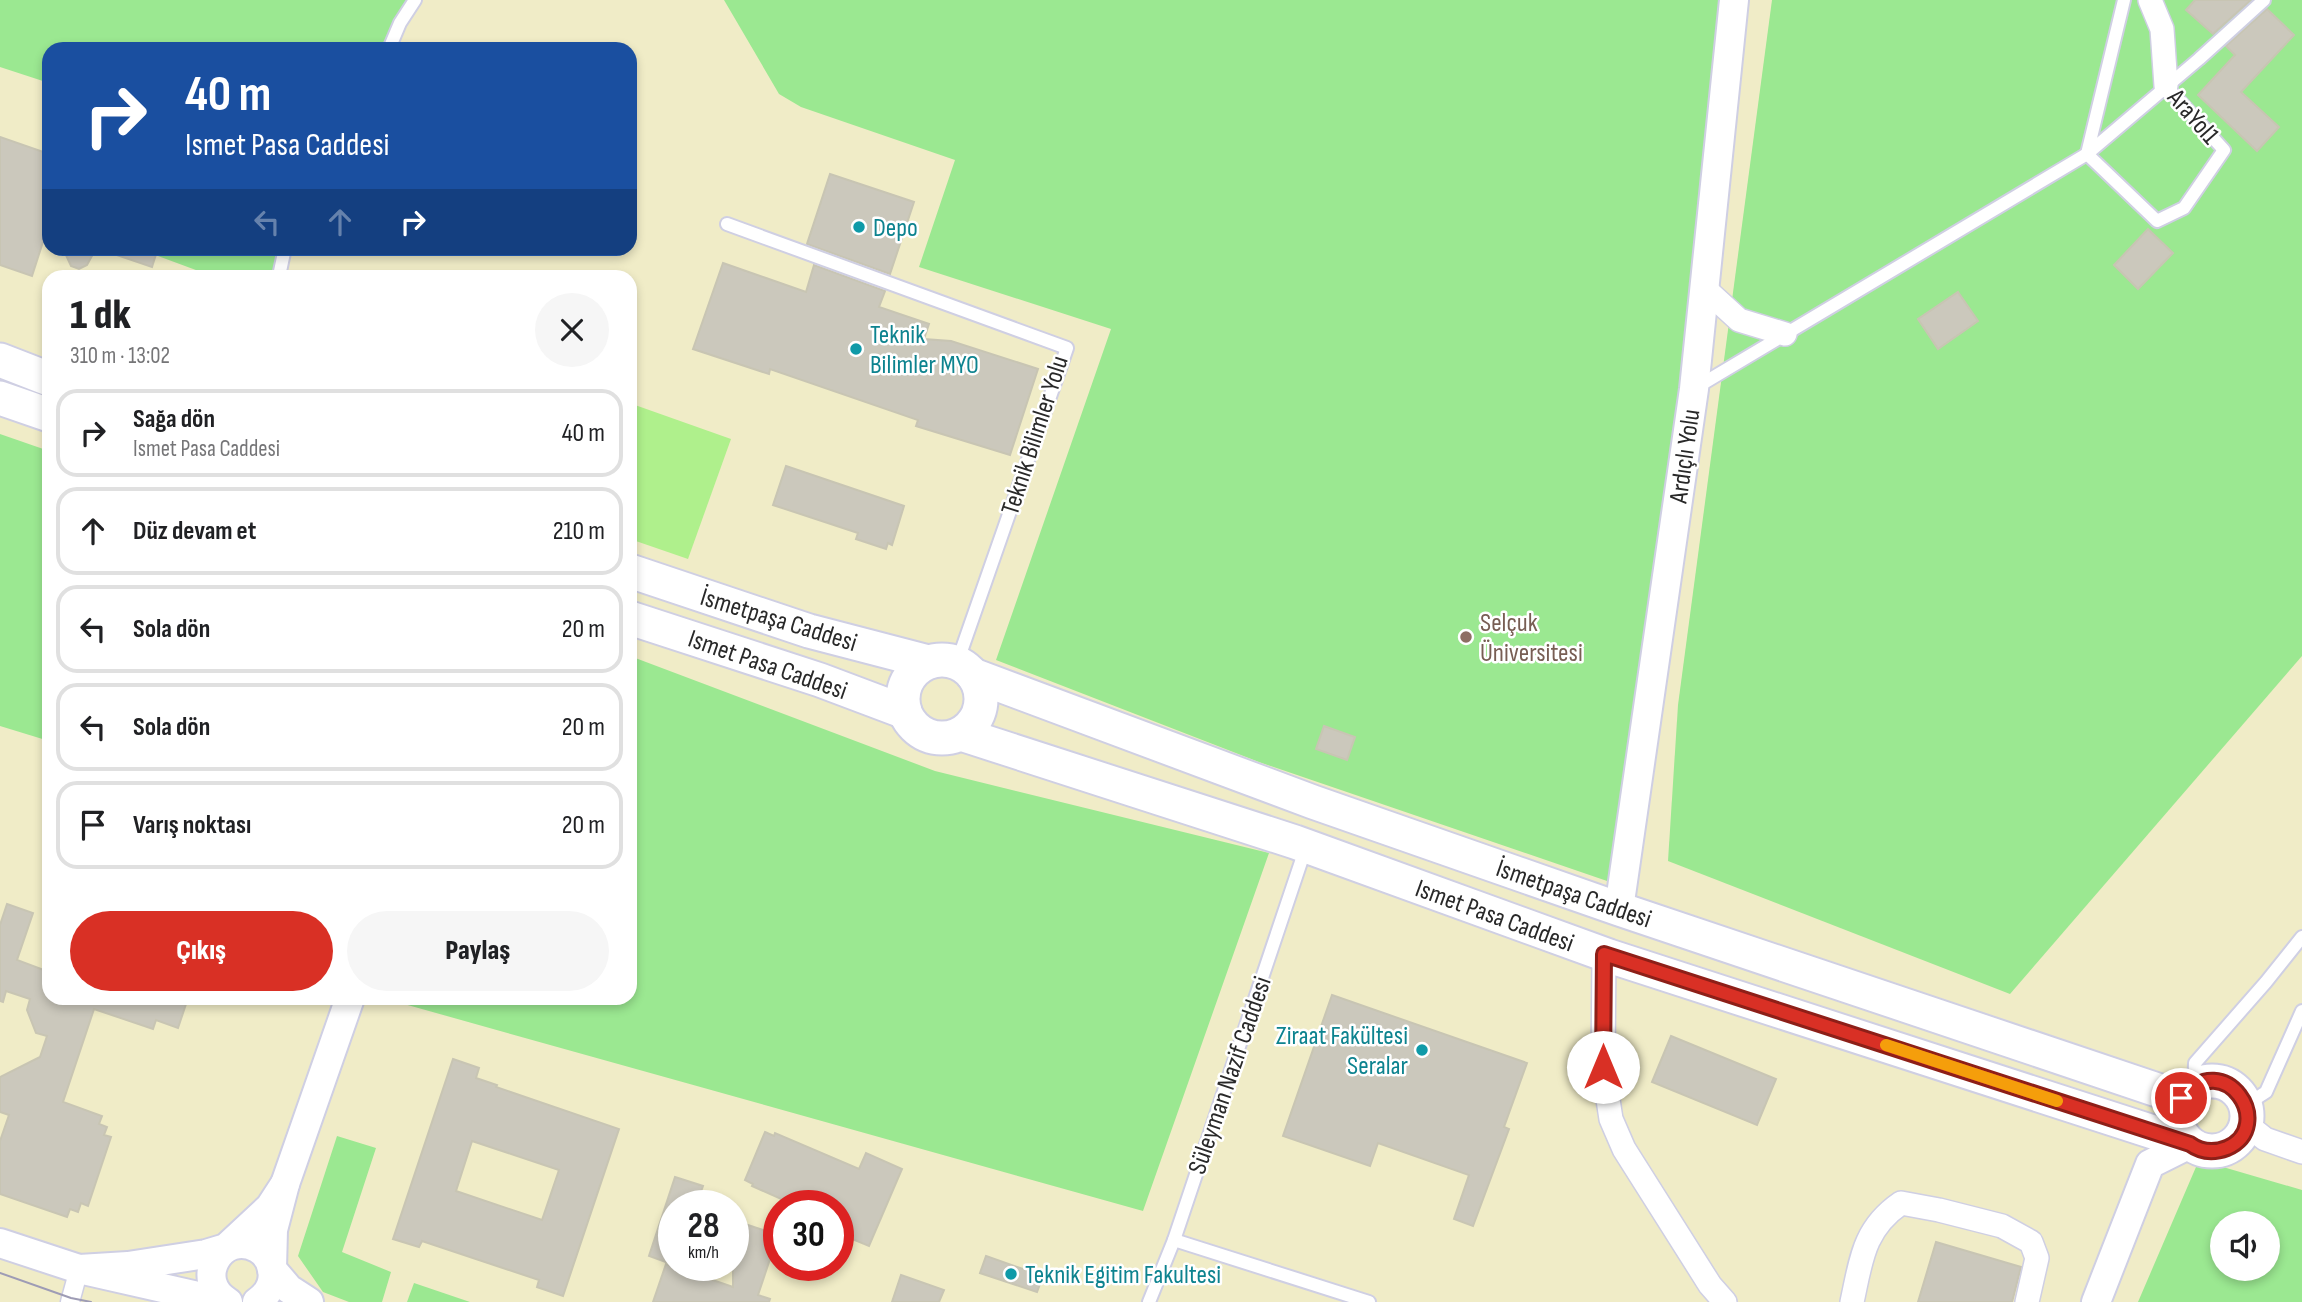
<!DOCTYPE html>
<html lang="tr">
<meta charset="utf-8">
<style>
body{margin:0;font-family:"Sofia Sans Condensed",sans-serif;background:#f6f6f6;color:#202124;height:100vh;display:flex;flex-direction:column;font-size:26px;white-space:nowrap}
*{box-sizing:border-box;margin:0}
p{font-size:23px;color:#757577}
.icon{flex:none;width:38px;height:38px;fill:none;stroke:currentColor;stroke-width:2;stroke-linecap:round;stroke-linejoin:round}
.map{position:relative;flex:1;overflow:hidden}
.sheet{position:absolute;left:42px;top:270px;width:595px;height:735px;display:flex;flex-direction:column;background:#fff;border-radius:21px;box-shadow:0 4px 10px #0003}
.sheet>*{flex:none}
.hud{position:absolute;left:42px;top:42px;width:595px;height:214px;border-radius:21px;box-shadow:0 4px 10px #0003;background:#1a4fa0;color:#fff;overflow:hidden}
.fabs{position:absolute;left:2210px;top:1211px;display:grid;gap:14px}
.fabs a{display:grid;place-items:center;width:70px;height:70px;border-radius:50%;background:#fff;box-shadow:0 4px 10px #0003;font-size:35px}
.speed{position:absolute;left:658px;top:1190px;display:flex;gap:14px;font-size:35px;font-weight:700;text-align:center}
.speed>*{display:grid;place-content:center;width:91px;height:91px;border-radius:50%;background:#fff;box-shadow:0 4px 10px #0003;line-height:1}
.speed small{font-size:18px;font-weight:400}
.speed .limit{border:10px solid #d22;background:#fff;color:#111}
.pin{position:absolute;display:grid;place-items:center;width:60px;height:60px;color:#fff;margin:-30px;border:4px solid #fff;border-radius:50%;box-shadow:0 2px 7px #0007}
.me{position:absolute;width:77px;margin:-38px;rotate:0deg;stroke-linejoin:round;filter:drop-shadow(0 0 5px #0008)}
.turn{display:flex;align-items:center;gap:24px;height:147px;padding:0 28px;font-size:32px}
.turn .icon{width:91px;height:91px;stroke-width:2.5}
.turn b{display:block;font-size:49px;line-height:60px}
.lanes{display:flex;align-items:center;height:66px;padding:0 28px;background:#0003;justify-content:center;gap:35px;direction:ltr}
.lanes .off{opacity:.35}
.round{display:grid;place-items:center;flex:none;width:74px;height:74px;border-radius:37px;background:#f6f6f6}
.headline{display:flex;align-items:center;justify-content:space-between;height:119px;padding:0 28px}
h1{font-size:42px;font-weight:800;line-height:52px}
.button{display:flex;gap:14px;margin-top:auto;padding:14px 28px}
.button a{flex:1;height:80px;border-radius:42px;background:#d93025;color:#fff;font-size:28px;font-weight:800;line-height:80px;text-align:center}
.button a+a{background:#f6f6f6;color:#202124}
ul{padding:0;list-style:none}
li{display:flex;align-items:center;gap:21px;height:88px;margin:0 14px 10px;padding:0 14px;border:4px solid #e0e0e0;border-radius:21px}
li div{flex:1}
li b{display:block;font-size:26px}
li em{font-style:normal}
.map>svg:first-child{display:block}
.education{fill:#f0ecc7;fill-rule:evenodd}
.green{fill:#9be891;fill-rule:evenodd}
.pitch{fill:#aff08c}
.building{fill:#cbc8bc;stroke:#c8c5b3;stroke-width:2;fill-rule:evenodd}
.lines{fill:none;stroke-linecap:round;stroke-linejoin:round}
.service-casing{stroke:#cfcfe3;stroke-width:16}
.pedestrian-casing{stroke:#cfcfe3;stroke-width:21}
.minor-casing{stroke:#cfcfe3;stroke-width:26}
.tertiary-casing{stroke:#cfcfe3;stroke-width:32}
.secondary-casing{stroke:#cfcfe3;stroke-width:37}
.service{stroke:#fff;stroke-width:12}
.pedestrian{stroke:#fff;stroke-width:18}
.minor{stroke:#fff;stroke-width:23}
.tertiary{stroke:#fff;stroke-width:28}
.secondary{stroke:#fff;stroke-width:33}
.tram{stroke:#9e9cb5;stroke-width:2}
.route-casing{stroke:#8d1f18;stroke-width:18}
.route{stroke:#d93025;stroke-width:12}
.slow{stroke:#f59e0b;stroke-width:12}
.culture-dot{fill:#0f9aa8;stroke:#fff;stroke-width:2.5}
.education-dot{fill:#8d6e63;stroke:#fff;stroke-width:2.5}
.labels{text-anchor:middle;stroke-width:5;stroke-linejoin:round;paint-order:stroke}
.street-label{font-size:26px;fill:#292929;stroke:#fff}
.culture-label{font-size:26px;fill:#0d838f;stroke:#fff;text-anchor:start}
.education-label{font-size:26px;fill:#785e54;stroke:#fff;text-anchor:start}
</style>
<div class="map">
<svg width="2302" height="1302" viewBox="0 0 2302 1302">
<rect width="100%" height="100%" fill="#ede9d9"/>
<path class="education" d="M0,0h2302v1302h-2302zM49,49h581v199h-581zM49,276h581v722h-581zM674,1206h59v59h-59zM779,1206h59v59h-59zM2222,1223h46v46h-46z"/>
<g class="green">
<path d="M0,0h408l-9,12 -13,37h-337v34l-49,-16z"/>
<path d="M724,0h1000l-38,378 -76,504 -351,-120 -263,-102 115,-331 -192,-62 36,-107 -154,-53 -22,-13z"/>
<path d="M1772,0h530v656l-292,338 -342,-133 10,-156z"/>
<path d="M162,249h126l-10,27h-66l-54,-20z"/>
<path d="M0,434l49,17v290l-49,-15z"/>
<path d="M630,656l305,115 334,82 -126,358 -739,-207 2,-6h224z"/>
<path d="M337,1136l39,12 -34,104 49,20 -9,30h-33l-26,-10 -25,-36z"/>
<path d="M2199,1160l103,30v112h-164zM2222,1223h46v46h-46z"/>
<path d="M414,1283l56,19h-63z"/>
</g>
<path class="pitch" d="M635,405l96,34 -43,120 -58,-20v-121z"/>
<g class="building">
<path d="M2195,0h56l-38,34 -27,-24z"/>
<path d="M2267,9l27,26 -53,57 38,35 -22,24 -59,-56 37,-40 -9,-9z"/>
<path d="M0,137l49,17v69l-17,53 -32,-11z"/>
<path d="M830,174l84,28 -24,72 -83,-30z"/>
<path d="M2148,229l25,24 -35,36 -24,-24z"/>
<path d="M71,248h15l7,6 -6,11 -8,4 -8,-3 -5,-11z"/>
<path d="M105,248h53l-6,19 -47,-16z"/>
<path d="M723,263l83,29 8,-27 71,26 -6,16 50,17 -5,15 27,2 87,28 -28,86 -94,-29 2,-6 -148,-51 -1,5 -76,-25z"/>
<path d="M1958,292l20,29 -40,28 -20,-30z"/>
<path d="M786,466l118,40 -12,39 -4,-2 -2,6 -30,-10 2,-6 -85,-28z"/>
<path d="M1324,726l31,11 -8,23 -31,-11z"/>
<path d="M7,904l26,9 -16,47 32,12v26h139l-10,30 -22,-8 -3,9 -59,-20 -31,93 39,14 -3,8 8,3 -3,8 7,2 -23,69 -7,-3 -3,9 -8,-3 -3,8 -67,-23v-53l9,-26 -9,-3v-35l40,-20 7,-21 -11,-3 -9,-23 3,-11 -24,-8 -3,11 -3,-1v-76z"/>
<path d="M1332,995l195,68 -23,64 5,2 -36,97 -19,-7 15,-44 -91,-32 -8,23 -87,-30z"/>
<path d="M1671,1036l105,43 -19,46 -105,-43z"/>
<path d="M453,1059l26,9 -3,10 21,7 -1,2 123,42 -56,167 -26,-9 2,-7 -117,-39 -3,6 -26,-8zM472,1141l87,29 -17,50 -86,-29z"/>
<path d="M765,1132l9,4 1,-3 84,36 7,-16 36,16 -33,77 -31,-13v-27h-41l-45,-20 1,-2 -8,-4z"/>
<path d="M675,1177l28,9 -7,20h-22v59l-25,-9z"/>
<path d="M733,1220l45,15 -20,60 12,4 -1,3h-116l13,-38 67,23z"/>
<path d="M1936,1242l85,25 -9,35h-94z"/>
<path d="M986,1256l57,20 -6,16 -57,-19z"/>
<path d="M901,1275l43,15 -5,12h-47z"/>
</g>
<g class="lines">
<defs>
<g id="service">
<path d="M2124,0l-37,154 70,67 27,-13 40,-58 -58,-64"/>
<path d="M389,49l11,-26 15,-23"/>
<path d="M727,224l340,124 -110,315"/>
<path d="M279,276l6,-28"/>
<path d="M1697,387l390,-233 112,-95 65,-59"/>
<path d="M2194,1085l1,-22 71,-81 36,-45"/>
<path d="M2246,1105l20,-13 36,-81"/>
<path d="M1174,1240l195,62"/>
<path d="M1149,1302l25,-62 132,-393"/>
</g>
<path id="pedestrian" d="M70,1302l9,-33"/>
<g id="minor">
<path d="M2150,0l12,29 4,57"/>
<path d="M1704,288l35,32 46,14"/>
<path d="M1604,954l-1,113 8,52 13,30 86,136 15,17"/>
<path d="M2246,1124l19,15 37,13"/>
<path d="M1852,1302c9,-41 11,-73 49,-99l38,7 63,16 29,16 6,16 -10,44"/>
</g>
<g id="tertiary">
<path d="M1619,909l75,-520 40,-389"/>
<path d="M0,1243l79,26"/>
<path d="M224,1302l-145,-33 49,-3 78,-12 20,-6 44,-41 15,-23"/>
<path d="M228,1302c-36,-21 -7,-73 29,-54 8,5 14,13 15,22 3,14 -5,25 -15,32"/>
<path d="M309,1302l-20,-13 -17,-20 1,-39 12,-46 65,-186"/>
<path d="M2096,1302l54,-138 40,-20"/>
</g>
<g id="secondary">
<path d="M0,360l49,19"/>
<path d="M0,398l49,17"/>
<path d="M630,571l179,60 119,31"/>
<path d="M630,618l190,62 85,32"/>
<circle cx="942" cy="699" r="39"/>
<path d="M973,675l340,127 306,107 562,189"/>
<path d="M961,734l334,108 314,114 581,188"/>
<circle cx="2212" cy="1116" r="35"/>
</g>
</defs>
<use href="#service" class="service-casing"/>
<use href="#pedestrian" class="pedestrian-casing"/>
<use href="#minor" class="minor-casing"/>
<use href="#tertiary" class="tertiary-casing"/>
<use href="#secondary" class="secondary-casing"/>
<use href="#service" class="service"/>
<use href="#pedestrian" class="pedestrian"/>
<use href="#minor" class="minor"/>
<use href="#tertiary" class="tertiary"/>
<use href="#secondary" class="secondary"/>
<path class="tram" d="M0,1273l71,25 20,4"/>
</g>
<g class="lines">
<defs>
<path id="route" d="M1603,1067l1,-113 586,190c11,8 24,9 37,4 50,-22 -2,-102 -46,-50"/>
</defs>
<use href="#route" class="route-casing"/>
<use href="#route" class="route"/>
<path class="slow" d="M1886,1045l171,56"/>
</g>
<g class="culture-dot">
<circle cx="859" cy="227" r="7"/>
<circle cx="856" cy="349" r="7"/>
<circle cx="1422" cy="1050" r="7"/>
<circle cx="1011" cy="1274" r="7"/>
</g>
<circle class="education-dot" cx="1466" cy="637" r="7"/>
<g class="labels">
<g class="street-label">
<text transform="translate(2194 116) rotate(49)" y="9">AraYol1</text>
<text transform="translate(1034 435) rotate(-72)" y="9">Teknik Bilimler Yolu</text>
<text transform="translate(1684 456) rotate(-82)" y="9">Ardıçlı Yolu</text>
<text transform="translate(779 619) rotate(17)" y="9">İsmetpaşa Caddesi</text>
<text transform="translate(768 664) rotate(19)" y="9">Ismet Pasa Caddesi</text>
<text transform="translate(1574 893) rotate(19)" y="9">İsmetpaşa Caddesi</text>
<text transform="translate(1495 915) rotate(20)" y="9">Ismet Pasa Caddesi</text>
<text transform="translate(1229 1075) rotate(-71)" y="9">Süleyman Nazif Caddesi</text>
</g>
<g class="culture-label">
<text x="873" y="236">Depo</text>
<text x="870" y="343">Teknik<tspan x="870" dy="30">Bilimler MYO</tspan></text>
<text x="1408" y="1044" text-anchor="end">Ziraat Fakültesi<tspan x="1408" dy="30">Seralar</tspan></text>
<text x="1025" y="1283">Teknik Egitim Fakultesi</text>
</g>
<g class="education-label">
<text x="1480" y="631">Selçuk<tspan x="1480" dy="30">Üniversitesi</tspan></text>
</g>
</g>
</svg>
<div class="fabs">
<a><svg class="icon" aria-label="sound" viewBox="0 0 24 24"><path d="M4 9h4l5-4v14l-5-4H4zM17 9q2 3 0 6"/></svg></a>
</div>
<div class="speed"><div>28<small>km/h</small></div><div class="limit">30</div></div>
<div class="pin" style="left:2181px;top:1098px;background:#d93025"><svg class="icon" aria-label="arrive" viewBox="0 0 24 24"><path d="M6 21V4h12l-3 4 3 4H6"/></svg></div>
<svg class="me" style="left:1603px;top:1067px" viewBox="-20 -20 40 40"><circle r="19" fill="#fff"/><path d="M0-13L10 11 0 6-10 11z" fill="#d93025"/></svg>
<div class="hud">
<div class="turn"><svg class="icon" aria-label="right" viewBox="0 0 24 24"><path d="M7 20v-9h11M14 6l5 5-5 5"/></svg><div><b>40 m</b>Ismet Pasa Caddesi</div></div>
<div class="lanes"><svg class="icon off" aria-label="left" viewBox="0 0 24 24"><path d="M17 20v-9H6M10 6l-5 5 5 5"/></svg><svg class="icon off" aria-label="ahead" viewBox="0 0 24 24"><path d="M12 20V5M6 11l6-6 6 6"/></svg><svg class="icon" aria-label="right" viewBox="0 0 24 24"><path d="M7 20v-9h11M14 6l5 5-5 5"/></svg></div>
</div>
<section class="sheet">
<div class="headline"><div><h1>1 dk</h1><p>310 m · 13:02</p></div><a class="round"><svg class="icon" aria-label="close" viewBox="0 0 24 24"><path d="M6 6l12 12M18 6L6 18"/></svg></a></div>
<ul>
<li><svg class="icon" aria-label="right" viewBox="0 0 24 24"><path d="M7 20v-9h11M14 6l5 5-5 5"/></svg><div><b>Sağa dön</b><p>Ismet Pasa Caddesi</p></div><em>40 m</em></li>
<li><svg class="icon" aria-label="ahead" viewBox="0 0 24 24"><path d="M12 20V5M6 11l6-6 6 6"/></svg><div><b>Düz devam et</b></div><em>210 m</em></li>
<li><svg class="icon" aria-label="left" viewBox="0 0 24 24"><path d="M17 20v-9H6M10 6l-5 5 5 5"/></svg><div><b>Sola dön</b></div><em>20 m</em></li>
<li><svg class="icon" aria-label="left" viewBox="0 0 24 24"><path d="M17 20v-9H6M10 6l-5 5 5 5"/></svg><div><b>Sola dön</b></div><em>20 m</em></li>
<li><svg class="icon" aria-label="arrive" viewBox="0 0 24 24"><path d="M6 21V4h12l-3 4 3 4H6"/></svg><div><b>Varış noktası</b></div><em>20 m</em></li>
</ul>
<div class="button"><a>Çıkış</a><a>Paylaş</a></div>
</section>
</div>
